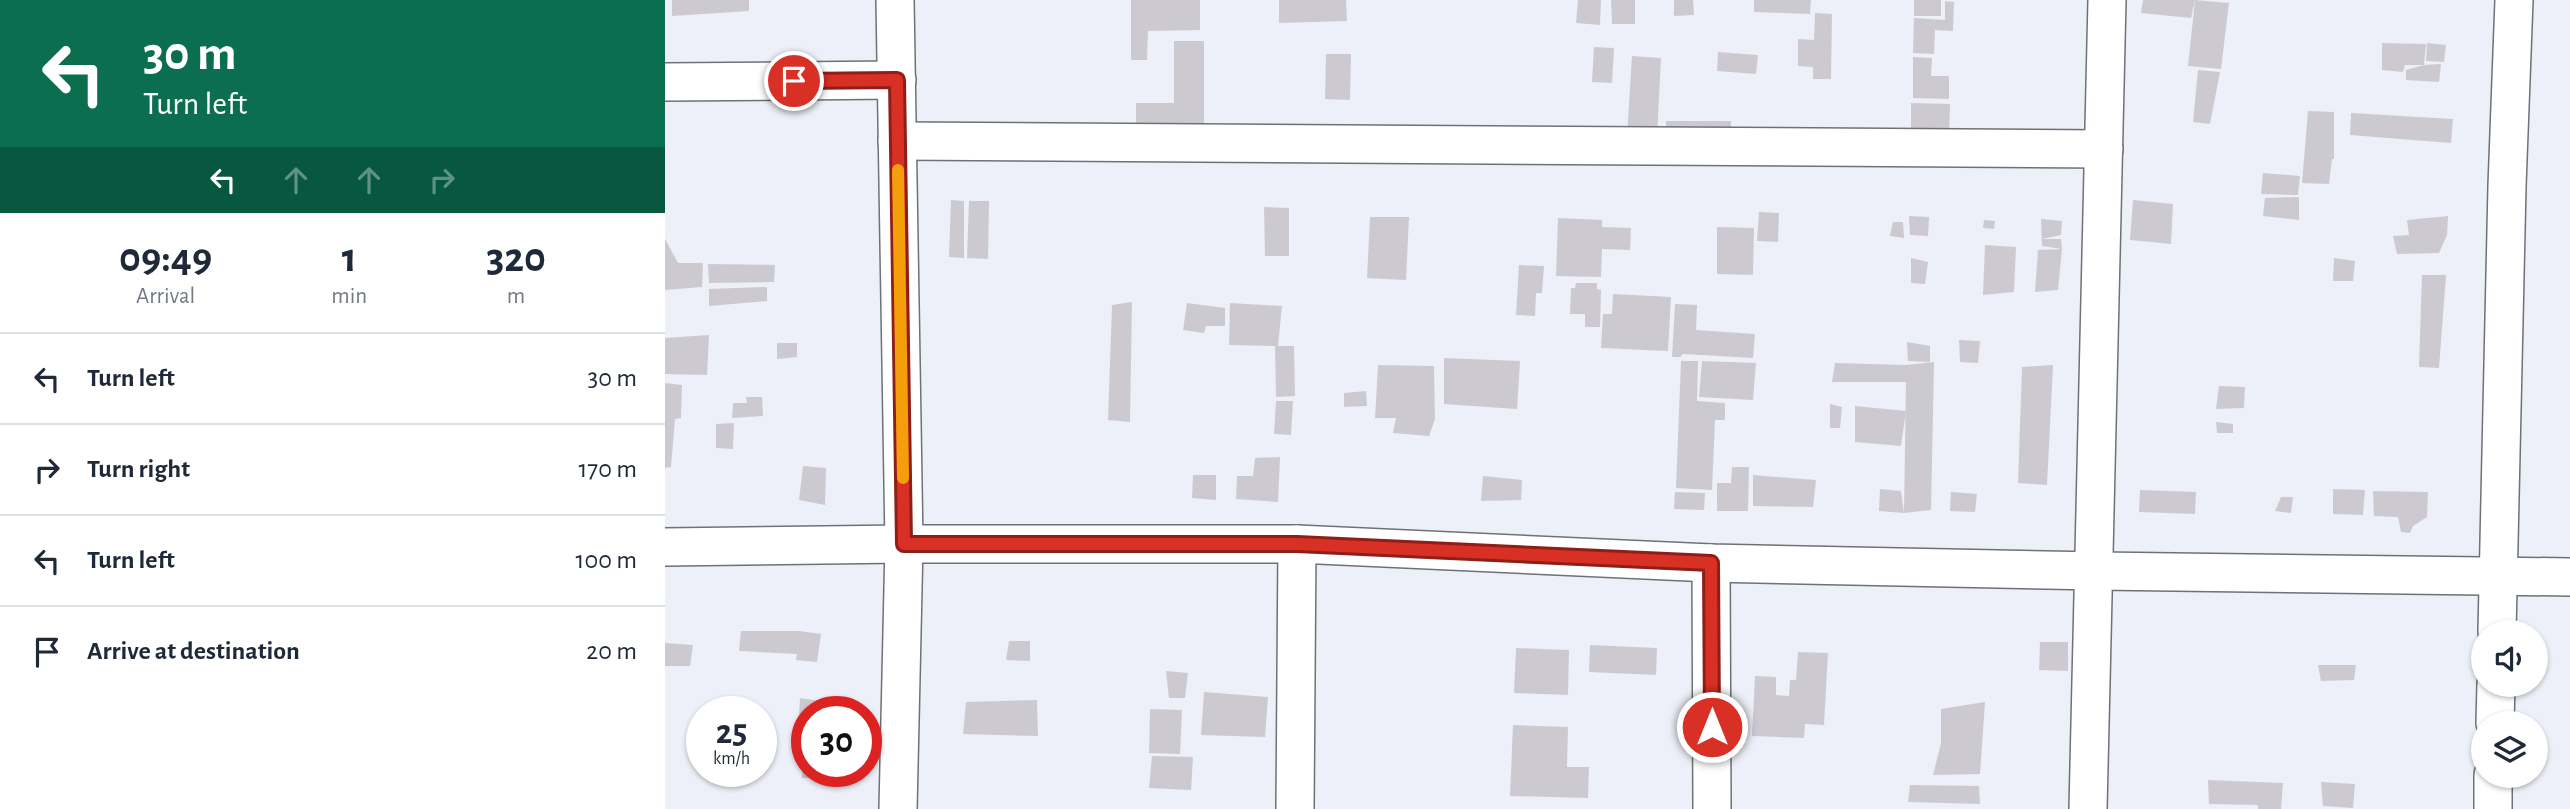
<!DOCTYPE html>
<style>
body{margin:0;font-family:"Alegreya Sans",sans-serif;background:#f2f2f3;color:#1f2937;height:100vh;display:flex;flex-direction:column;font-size:26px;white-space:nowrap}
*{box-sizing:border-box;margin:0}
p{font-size:23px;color:#747a83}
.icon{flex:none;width:38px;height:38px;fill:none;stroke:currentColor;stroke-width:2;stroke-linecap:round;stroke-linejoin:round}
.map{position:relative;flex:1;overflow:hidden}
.side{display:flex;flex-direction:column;background:#fff;width:665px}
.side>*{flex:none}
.hud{background:#0b6e4f;color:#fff;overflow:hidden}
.fabs{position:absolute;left:1806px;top:620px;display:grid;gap:14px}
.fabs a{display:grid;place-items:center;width:77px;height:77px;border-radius:50%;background:#fff;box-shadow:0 2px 5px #0004;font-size:35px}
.speed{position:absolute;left:21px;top:696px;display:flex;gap:14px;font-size:35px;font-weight:700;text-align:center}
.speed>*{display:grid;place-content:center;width:91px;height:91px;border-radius:50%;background:#fff;box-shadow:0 2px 5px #0004;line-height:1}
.speed small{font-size:18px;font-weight:400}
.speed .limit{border:10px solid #d22;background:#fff;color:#111}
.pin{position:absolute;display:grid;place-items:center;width:60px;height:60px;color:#fff;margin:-30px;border:4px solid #fff;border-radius:50%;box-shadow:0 2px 7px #0007}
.me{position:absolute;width:77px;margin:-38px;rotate:0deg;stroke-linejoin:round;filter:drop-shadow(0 0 5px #0008)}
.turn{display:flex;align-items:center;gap:24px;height:147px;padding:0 28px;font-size:32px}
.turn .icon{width:91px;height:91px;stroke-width:2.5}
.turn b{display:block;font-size:49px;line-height:60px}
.lanes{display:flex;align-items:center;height:66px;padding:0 28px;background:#0003;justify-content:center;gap:35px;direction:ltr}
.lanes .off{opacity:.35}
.eta{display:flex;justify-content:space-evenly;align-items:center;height:119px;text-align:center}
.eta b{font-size:42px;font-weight:700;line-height:49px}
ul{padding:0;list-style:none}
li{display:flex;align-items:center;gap:21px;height:91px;padding:0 28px;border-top:2px solid #e0e1e3}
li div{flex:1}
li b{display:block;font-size:26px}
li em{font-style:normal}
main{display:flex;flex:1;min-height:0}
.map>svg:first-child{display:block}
.building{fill:#cdc9d1}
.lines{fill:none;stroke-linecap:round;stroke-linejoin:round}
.street-casing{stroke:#6f7178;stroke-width:40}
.street{stroke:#fff;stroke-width:37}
.route-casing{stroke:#8d1f18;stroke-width:18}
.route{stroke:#d93025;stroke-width:12}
.slow{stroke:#f59e0b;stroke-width:12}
</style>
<main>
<section class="side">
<div class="hud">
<div class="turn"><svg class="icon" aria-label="left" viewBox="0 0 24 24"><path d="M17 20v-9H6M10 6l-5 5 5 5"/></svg><div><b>30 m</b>Turn left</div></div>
<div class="lanes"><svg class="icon" aria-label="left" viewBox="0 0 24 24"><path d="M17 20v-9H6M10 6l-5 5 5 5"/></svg><svg class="icon off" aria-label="ahead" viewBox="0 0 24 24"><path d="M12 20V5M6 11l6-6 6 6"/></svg><svg class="icon off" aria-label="ahead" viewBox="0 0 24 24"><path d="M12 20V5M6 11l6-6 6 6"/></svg><svg class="icon off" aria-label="right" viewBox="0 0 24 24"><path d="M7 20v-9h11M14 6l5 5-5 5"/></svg></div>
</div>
<div class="eta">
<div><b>09:49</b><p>Arrival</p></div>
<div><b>1</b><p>min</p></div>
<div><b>320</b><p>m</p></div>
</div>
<ul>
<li><svg class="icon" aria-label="left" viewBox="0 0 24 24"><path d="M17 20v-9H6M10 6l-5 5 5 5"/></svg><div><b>Turn left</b></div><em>30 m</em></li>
<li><svg class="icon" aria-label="right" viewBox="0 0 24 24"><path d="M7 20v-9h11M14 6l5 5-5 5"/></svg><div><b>Turn right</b></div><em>170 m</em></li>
<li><svg class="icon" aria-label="left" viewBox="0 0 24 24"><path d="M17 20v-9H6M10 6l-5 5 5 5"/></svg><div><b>Turn left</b></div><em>100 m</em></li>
<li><svg class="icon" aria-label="arrive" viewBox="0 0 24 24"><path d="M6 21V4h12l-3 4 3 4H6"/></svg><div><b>Arrive at destination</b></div><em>20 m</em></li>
</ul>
</section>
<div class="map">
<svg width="1905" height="809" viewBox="0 0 1905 809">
<rect width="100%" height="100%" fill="#edf0f8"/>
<g class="building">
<path d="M7,0h77v11l-77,5z"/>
<path d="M466,0h69v30l-52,1 -1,29h-16z"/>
<path d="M614,0h67l1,21 -68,2z"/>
<path d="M913,0h23l-1,25 -24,-2z"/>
<path d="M946,0h24v24h-23z"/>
<path d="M1009,0h19l1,15 -20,1z"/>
<path d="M1089,0h57l-1,14 -56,-2z"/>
<rect x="1249" y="0" width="27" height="16"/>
<path d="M1478,0h52l-4,18 -50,-5z"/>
<path d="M1530,0l34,3 -8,66 -33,-3z"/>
<path d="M1280,1l9,1 -1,29 -18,-1 -1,24 -21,-1 1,-35 31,2z"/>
<path d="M1150,13l17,1 -1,65h-18v-12l-15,-1v-27l16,1z"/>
<path d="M509,41h30v93l-68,1v-32h38z"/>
<path d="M1717,43l44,1 -2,21 17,-1 -2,18 -33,-2v-10l18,-5h-19l-2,7 -21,-2z"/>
<path d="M1762,43l19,2 -2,17 -18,-1z"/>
<path d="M929,47l20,1 -2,35 -20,-1z"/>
<path d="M1053,52l40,3 -2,19 -39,-3z"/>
<path d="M661,54h25l-1,46 -25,-1z"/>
<path d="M967,56l29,2 -4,80 -30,-2z"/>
<path d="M1248,57l19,1 -1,18h18v23l-36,-1z"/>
<path d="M1533,70l22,2 -10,52 -17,-2z"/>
<path d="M1246,103l39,1 -1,37h-38z"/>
<path d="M1643,111l26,1v47h-2l-3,25 -27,-1z"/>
<path d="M1686,113l102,6 -2,24 -101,-8z"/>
<rect x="1001" y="121" width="65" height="22"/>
<path d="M1598,173l37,3 -2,19 -37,-1z"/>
<path d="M1634,197v23l-36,-4 2,-18z"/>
<path d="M286,200l13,1v57l-15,-1z"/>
<path d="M1468,200l40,4 -2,40 -41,-4z"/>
<path d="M304,201h20l-1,58 -21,-1z"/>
<path d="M599,207l25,1v48h-24z"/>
<path d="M1094,212l20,1 -1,29 -21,-1z"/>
<path d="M1244,216l20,1 -1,19 -18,-1z"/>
<path d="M1783,216l-1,19 -8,18 -42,1 -4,-18 16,-1 -2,-15z"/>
<path d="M705,217h39l-3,63 -39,-2z"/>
<path d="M893,218l44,2v7l29,1 -1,22 -28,-1 -1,28 -45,-1z"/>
<path d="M1376,219l21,2 -1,14 -19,4h19l1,10 -20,-3z"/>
<path d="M1319,220l11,1 -1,8 -11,-1z"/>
<path d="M1228,222h10l1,16 -14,-2z"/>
<path d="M1052,227l37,1 -1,47 -36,-1z"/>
<path d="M0,239l13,24h25l-1,24 -37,3z"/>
<path d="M1320,245l31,2 -2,45 -31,3z"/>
<path d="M1397,249l-4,41 -23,2 3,-42z"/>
<path d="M1246,258l17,4 -3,22 -14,-1z"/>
<path d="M1669,258l21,3 -2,20h-20z"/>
<path d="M43,264l67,1 -1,17 -65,1z"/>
<path d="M854,265l25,1 -2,27h-6l-1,23 -19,-1z"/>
<path d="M1757,275h24l-7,93 -20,-1z"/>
<path d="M911,283h21v6l4,1 -1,37h-15v-13h-15l1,-26h4z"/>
<path d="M102,287v14l-58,5v-17z"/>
<path d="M948,294l58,3 -3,54 -67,-3 2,-34h9z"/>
<path d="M467,302l-2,120 -22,-2 4,-115z"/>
<path d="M522,303l38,5v18h-19l-2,7 -21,-3z"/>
<path d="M565,303l52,3 -4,40h16l1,50 -19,1 -1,-51 -46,-1z"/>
<path d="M1010,304l22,1 -1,25 59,4 -2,24 -70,-4 -3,3h-8z"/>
<path d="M44,335l-2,40 -42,-1v-36z"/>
<path d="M1294,340l21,1 -2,22 -18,-1z"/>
<path d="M1242,342l23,4v16l-22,-1z"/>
<path d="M112,343h20v14l-20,2z"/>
<path d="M779,358l76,3 -3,48 -73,-5z"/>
<path d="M1016,361h17l-1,40 28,2v17h-10l-3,70 -36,-2z"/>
<path d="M1037,361l54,2 -3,37 -54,-3z"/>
<path d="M1269,362l-3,148 -27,3 -25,-2 1,-22 21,2 3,22 2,-131h-74l3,-19 71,2z"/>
<path d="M713,365l56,1 1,53 -6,17 -36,-3 3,-15h-21z"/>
<path d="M1388,365l-6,120 -29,-2 4,-116z"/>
<path d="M0,383l17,2 -1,33 -6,1 -4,48 -6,1z"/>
<path d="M1554,386l26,1 -1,21 -28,1z"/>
<path d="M701,391l1,15 -23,1v-14z"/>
<path d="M81,397h16l1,19 -31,2 1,-15h14z"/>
<path d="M611,401h17l-2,34 -17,-1z"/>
<path d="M1165,404l12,3 -2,21h-10z"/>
<path d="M1190,406l51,5 -5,35 -46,-4z"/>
<path d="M1551,422l17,2v9h-16z"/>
<path d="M69,423l-1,26 -17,-1v-24z"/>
<path d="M615,457l-2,45 -42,-3 1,-23h16l2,-18z"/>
<path d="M138,466l23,2 -1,37 -26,-5z"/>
<path d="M1067,467h17l-1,44h-31v-28h14z"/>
<path d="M528,475h23v25l-24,-2z"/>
<path d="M1088,475l63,5 -3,27 -60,-1z"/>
<path d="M818,476l39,4 -1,20 -40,1z"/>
<path d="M1668,489l32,1 -2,25 -30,-1z"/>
<path d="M1475,490l56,2 -1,22 -56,-2z"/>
<path d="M1708,491l55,1 -1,25 -14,9 -3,7 -9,-1 -3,-15 -24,-1z"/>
<path d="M1010,492l30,1 -1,17 -30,-1z"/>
<path d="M1286,492l26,2 -2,18 -25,-1z"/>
<path d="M1616,497h12l-2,16 -16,-2z"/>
<path d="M76,631h58l22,3 -4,28 -21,-2 1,-6 -58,-3z"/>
<path d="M344,641h21v20l-24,-1z"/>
<path d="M1375,642h28v29l-29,-1z"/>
<path d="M0,643l28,2 -3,21h-25z"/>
<path d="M925,645l67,3 -1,27 -67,-3z"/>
<path d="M851,648l53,2 -1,45 -54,-2z"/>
<path d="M1133,652l30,1 -4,72 -19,-1 -1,14 -52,-2 3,-60 21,1v18l13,1 1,-16h6z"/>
<path d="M1653,665h38l-2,15 -33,1z"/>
<path d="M501,671l22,2 -3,25h-16z"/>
<path d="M539,692l64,5 -3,40 -64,-2z"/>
<path d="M135,698l20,3v11h-13v48l-10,-2z"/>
<path d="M372,700l1,36 -75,-2 3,-32z"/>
<path d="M1320,702l-5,72 -47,1 8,-32v-34z"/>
<path d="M485,709l32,1 -2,44 -31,-1z"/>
<path d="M848,725l55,2 -1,40h22l-1,31 -78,-2z"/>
<path d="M487,756l41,1 -2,33 -42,-2z"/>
<path d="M138,763h4v9h8l-1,6h-12z"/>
<path d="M1543,780l75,3 -2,26h-23v-4l-49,-1z"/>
<path d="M1656,782l34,2 -2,24 -30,-2z"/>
<path d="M1245,785l69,1 1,18 -72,-2z"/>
</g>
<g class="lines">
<defs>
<g id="street">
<path d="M230,0l9,544 -6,265"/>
<path d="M0,82l232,-2"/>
<path d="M232,141l1207,8"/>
<path d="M0,547l239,-3h393l414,19 387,8 472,6"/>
<path d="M1046,563l1,246"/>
<path d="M1832,632l10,-446 7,-186"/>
<path d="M1830,723l1,-39"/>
<path d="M630,809l2,-265"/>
<path d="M1423,809l19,-809"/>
<path d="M1828,809v-34"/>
</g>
</defs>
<use href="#street" class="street-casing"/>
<use href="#street" class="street"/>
</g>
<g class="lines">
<defs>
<path id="route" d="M129,81l103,-1 7,464h393l414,19 1,164"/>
</defs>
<use href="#route" class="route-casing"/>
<use href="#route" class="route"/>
<path class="slow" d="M233,170l5,308"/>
</g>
</svg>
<div class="fabs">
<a><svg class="icon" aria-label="sound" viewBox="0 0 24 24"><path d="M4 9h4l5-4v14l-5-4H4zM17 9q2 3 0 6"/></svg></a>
<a><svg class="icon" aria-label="layers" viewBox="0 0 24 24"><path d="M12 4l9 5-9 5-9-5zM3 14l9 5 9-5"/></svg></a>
</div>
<div class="speed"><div>25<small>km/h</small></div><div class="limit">30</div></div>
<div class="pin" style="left:129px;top:81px;background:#d93025"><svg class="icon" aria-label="arrive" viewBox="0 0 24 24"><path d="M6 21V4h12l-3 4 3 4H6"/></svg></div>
<svg class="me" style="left:1047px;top:727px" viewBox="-20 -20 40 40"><circle r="17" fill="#d93025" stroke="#fff" stroke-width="3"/><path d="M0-11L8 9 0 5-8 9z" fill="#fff"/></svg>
</div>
</main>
